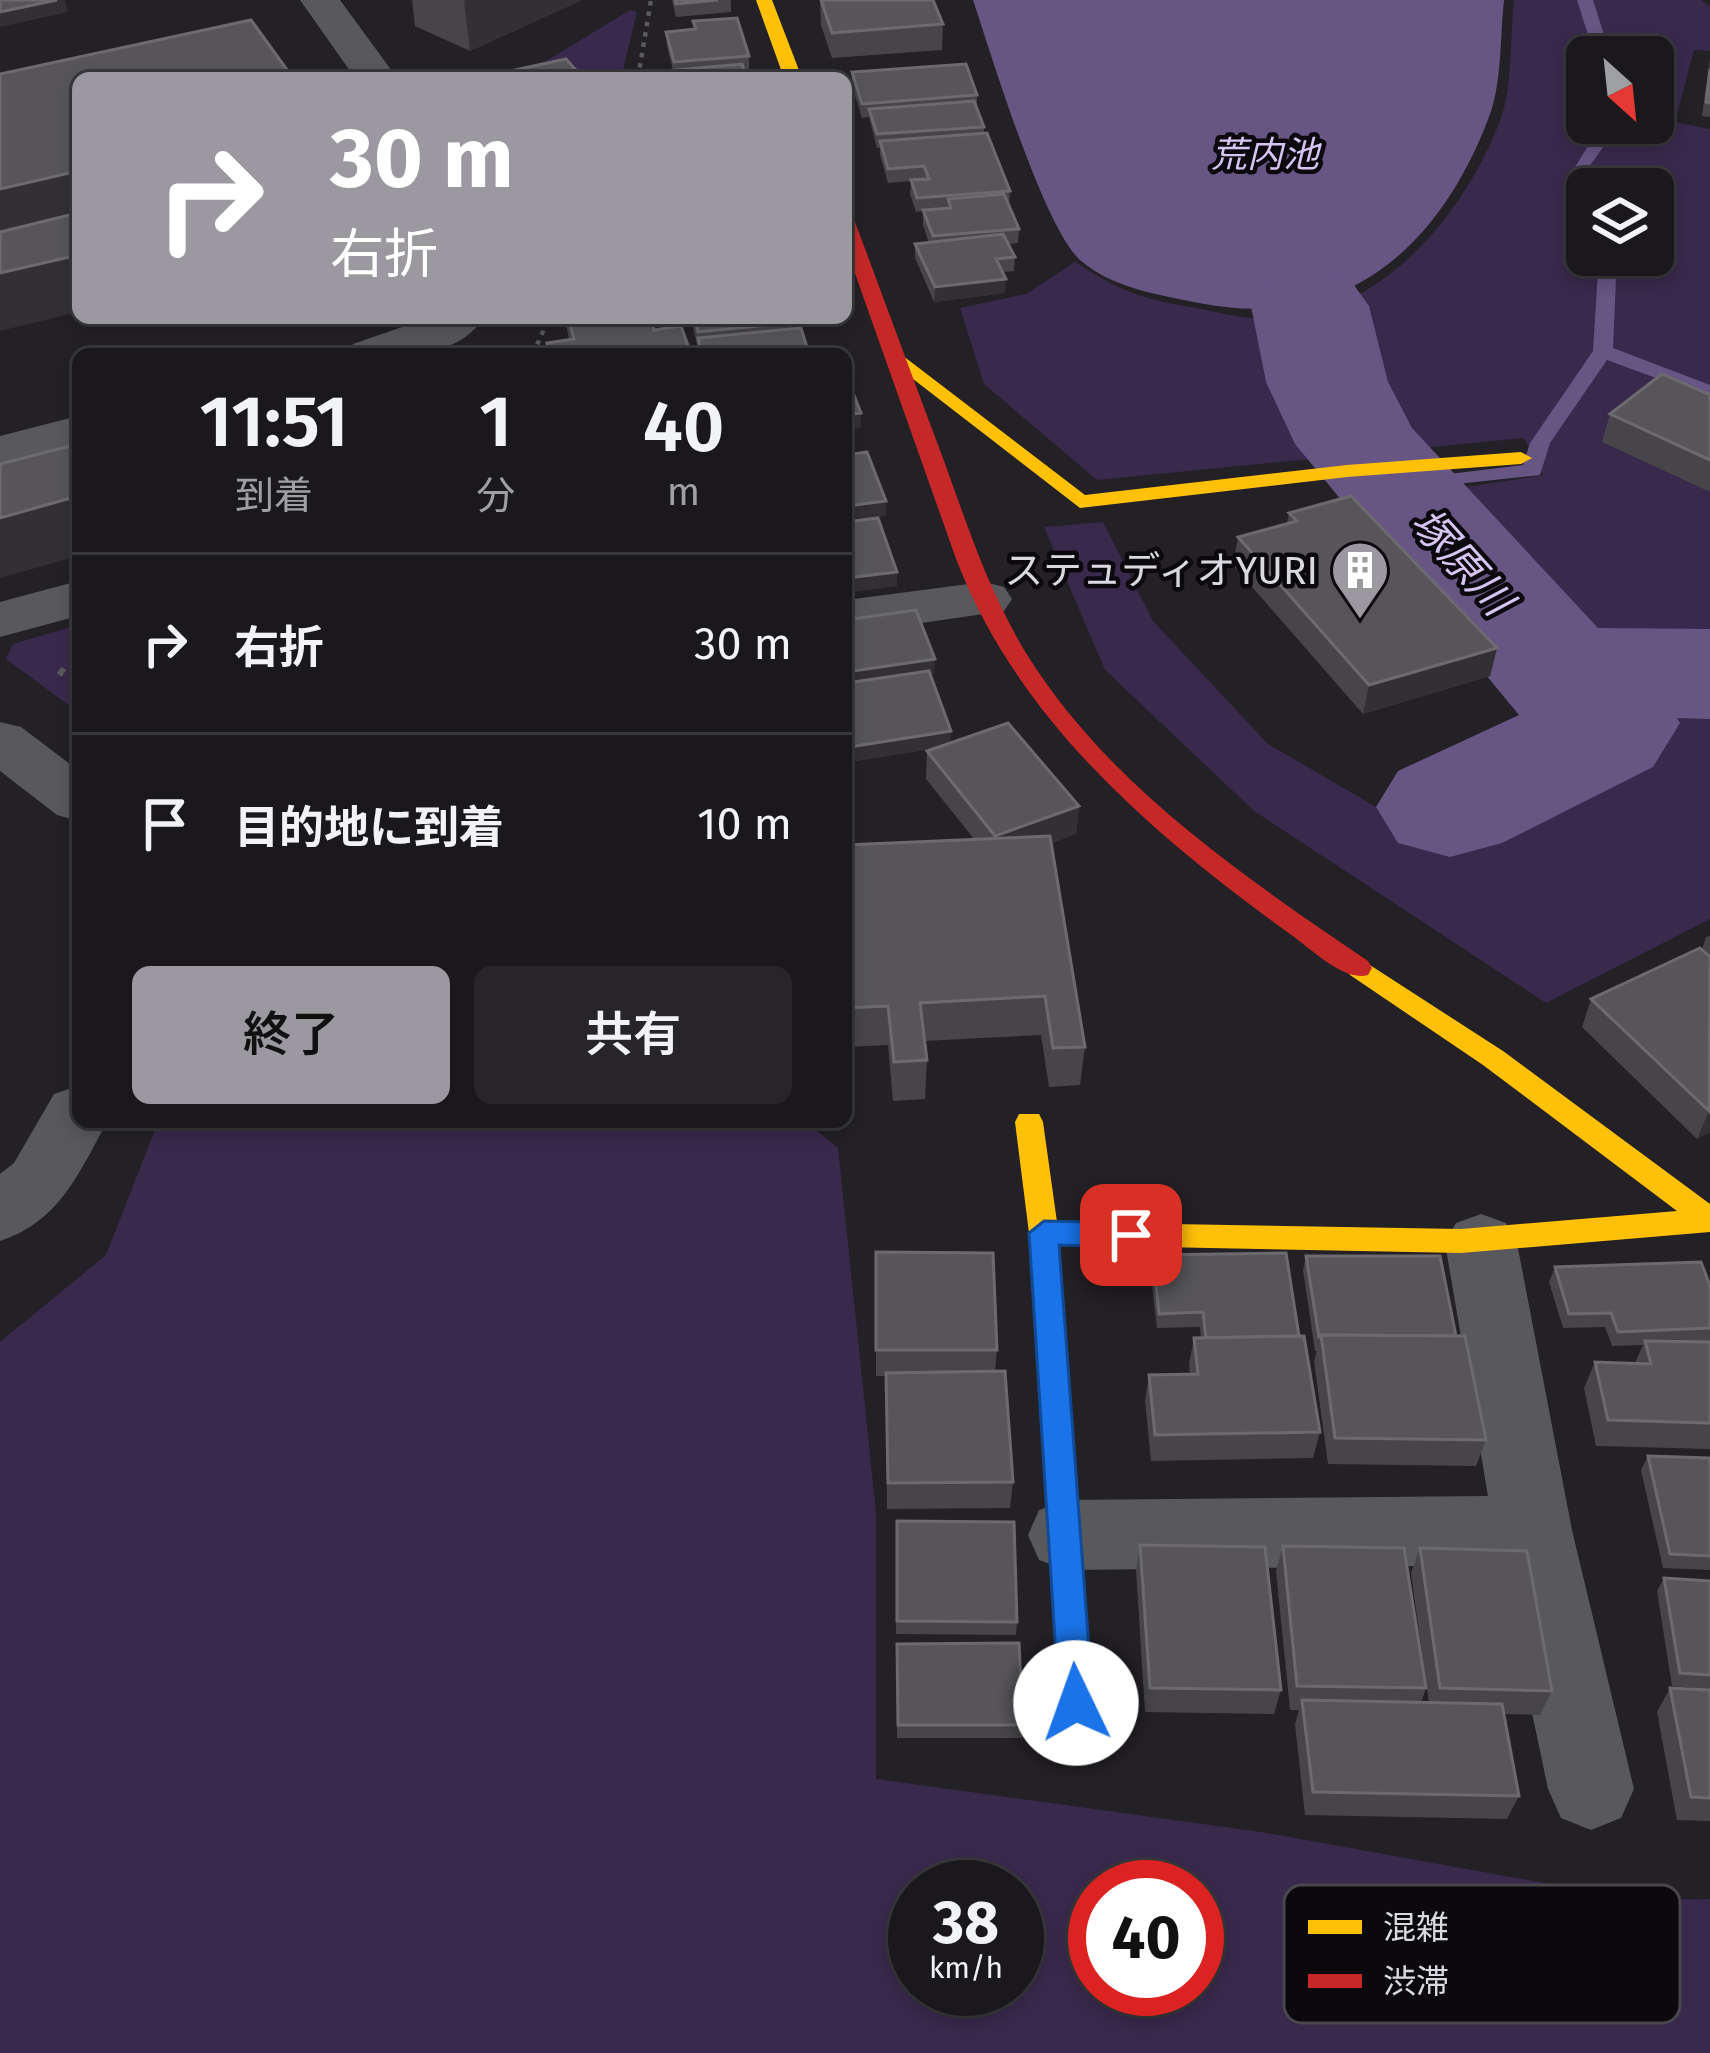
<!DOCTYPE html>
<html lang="ja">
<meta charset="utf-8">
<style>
body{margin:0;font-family:"Fira Sans","Noto Sans JP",sans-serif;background:#272529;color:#f1f3f6;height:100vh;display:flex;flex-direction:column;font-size:45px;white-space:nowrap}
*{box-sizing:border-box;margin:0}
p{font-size:39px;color:#9fa0a3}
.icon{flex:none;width:66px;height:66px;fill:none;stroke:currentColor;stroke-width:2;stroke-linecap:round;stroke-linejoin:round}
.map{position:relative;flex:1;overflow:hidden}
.details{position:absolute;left:72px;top:348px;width:780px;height:780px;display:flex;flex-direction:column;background:#1a181c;border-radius:18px;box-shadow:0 6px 18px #0003,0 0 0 3px #38373b}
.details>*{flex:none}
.top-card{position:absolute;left:72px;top:72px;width:780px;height:252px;border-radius:18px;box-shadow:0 6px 18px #0003,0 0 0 3px #38373b;background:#9b989f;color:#fff;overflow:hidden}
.needle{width:78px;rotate:153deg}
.fabs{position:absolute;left:1566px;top:36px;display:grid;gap:24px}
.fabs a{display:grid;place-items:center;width:108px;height:108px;border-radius:18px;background:#1a181c;box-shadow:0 6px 18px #0003,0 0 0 3px #38373b;font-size:60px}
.speed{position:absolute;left:888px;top:1860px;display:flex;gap:24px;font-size:60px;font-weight:700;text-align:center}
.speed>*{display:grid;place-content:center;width:156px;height:156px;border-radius:50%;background:#1a181c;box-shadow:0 6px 18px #0003,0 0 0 3px #38373b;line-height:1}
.speed small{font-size:30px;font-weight:400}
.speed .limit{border:18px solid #d22;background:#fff;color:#111}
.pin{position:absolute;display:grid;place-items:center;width:102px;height:102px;color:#fff;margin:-51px;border-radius:24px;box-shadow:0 6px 18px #0006}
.me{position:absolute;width:132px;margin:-66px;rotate:357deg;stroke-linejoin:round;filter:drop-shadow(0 0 9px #0008)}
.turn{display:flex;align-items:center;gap:42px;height:252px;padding:0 60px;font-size:54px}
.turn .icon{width:156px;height:156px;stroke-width:2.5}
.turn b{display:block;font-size:84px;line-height:102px}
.eta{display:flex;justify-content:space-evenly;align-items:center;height:204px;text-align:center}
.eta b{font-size:72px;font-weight:600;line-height:84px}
.action{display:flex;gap:24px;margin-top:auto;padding:24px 60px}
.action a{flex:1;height:138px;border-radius:18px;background:#9b989f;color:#111;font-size:48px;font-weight:600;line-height:138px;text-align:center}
.action a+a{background:#272529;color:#f1f3f6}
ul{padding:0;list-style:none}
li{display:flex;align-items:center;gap:36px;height:180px;padding:0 60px;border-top:3px solid #38373b}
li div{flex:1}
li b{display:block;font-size:45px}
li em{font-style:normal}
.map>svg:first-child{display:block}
.green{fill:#39294d;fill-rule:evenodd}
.water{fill:#675584}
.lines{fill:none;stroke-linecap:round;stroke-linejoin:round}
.stream{fill:#675584;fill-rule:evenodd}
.river{fill:#675584;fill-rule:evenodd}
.path-far1{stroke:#5b5a5e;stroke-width:4.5;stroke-dasharray:4.5 6;stroke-linecap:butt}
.path{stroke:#5b5a5e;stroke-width:8;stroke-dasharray:6 9;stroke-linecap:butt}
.street{fill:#59585c;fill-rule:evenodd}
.slow{fill:#ffc107;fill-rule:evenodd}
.jam{fill:#c62828;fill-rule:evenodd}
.wall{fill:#474549}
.shaded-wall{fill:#323034}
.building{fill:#57555a;stroke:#6c6a6f;stroke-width:3}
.route{fill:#1a73e8;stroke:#114b97;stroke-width:3}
.labels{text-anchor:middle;stroke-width:9;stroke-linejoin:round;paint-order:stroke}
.far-water-label{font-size:36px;font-style:italic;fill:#d6c4f3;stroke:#0b090d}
.poi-label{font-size:39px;fill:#dbd9e0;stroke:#0b090d;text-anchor:end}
.water-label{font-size:42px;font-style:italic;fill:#d6c4f3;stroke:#0b090d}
.key{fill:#0b090d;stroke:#49474c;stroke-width:3}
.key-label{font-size:33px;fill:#dbd9e0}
</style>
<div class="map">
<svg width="1710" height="2053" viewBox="0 0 1710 2053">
<rect width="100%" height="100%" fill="#232026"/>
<g class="green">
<path d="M1514,0h187l9,6v45l-16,-1 -19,72 35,7v790l-164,84 -292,-192 -149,-141 -61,-143 59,-5 50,99 115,123 134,78 53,-3 164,-76 13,-18 -13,-45 -157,-163 -36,-18 4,-6 113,-18 -19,-37 -427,42 -113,-96 -24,-76 66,-14 49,-32c52,33 66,36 126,47 20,4 43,10 63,10 113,2 201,-104 237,-201 12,-34 9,-82 13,-118zM1587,57h66v66h-66zM1587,189h66v66h-66z"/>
<path d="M630,10l7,2 -16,66h-44l-41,-11z"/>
<path d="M78,625v87l-72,-53 7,-15z"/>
<path d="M158,1122h648l32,26 38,364v267l385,53 378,68 71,-1v154h-1710v-711l106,-87zM1017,1887v102h-102v-102zM1197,1887v102h-102v-102z"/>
</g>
<g class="water">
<path d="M973,0h531c-4,36 -2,84 -15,117 -50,132 -145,215 -290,186 -40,-8 -87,-15 -119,-43 -37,-34 -89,-206 -107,-260z"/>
<path d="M1403,501l54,18 146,153 -10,25 -21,6 -45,-18 -152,-158 3,-13z"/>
</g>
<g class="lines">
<g class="stream">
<path d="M1577,0h16l18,57h-16z"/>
<path d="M1602,123h18l-31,44 -2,45 -9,-6 -9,-29z"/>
<path d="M1599,255h18l-4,93 97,37v13l-103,-38 -57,83 -10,32 -156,17v-10l8,-1 131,-16 7,-22 63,-92z"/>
</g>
<path class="river" d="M1310,271l41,10 18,25 19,76 24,46 186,200 112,1v90l-33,-1 3,5 -27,44 -151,76 -52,14 -52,-14 -22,-36 22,-36 121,-56 -224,-271 -29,-62 -15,-76 18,-25z"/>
<g class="path-far1">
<path d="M638,78l13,-78"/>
<path d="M533,354l16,-36"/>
</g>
<path class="path" d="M59,670l19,13"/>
<g class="street">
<path d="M300,0h40l57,78h-42z"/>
<path d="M428,318h56c-31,45 -91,36 -138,36l7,-10z"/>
<path d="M78,416v31l-78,20v-31z"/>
<path d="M78,581v35l-78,21v-35z"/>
<path d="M984,582l20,5 8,12 -8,12 -158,23v-34z"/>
<path d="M0,722l21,5 57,43v51l-21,-6 -57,-44z"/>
<path d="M78,1086v36h29c-28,51 -48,100 -107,119v-67l14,-11 40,-69z"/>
<path d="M1481,1214l25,9 11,20 55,287 62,259 -13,29 -30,12 -30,-12 -13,-29 -47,-224 -434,5 -28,-10 -11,-25 11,-25 28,-10 421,-4 -43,-253 11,-20z"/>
</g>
<g class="slow">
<path d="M756,0h16l30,78h-18z"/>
<path d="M898,352l187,143 262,-30 174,-13 11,6 -11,6 -174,13 -267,31 -189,-146 -3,-4z"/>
<path d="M1359,958l144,93 207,153v28l-249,21 -402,-8 37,500 -5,12 -12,4 -12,-4 -5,-12 -33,-512 -14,-111 4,-8h20l4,8 14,100 404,7 216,-18 -194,-146 -133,-90 -4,-7 4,-7z"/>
</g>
<path class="jam" d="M846,216l9,6c30,80 59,159 89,239 24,66 45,131 82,192 81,131 217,223 342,308l4,7 -4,7c-24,7 -58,-27 -78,-41 -137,-99 -274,-215 -335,-378l-109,-308z"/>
</g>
<g class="wall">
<path d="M412,0h170l-112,51 -55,-25z"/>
<path d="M672,0h59v12l-55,5z"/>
<path d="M820,0l123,24 -1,26 -110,8 -11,-33z"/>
<path d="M693,21l56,35v13l-5,1 2,8h-83v-7l10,-1 -6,-24 -1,-14 28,-2z"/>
<path d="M1710,58v59l-8,-1z"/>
<path d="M852,72l125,23v14l7,18v6l26,58 -1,14 10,24 -1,14 -10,1 7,13 -1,14 -11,1 2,21 -71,9 -19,-44v-14l14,-1 -6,-18v-14l-7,1 -6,-18 1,-13 -23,2 -8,-28v-7h-3l-8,-31 -7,1 -10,-32z"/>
<path d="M565,318h86l3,12 37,24h-143l-1,-11 22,-3z"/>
<path d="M691,318h107l1,10 10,26h-110z"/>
<path d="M1710,395v97l-108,-50 8,-28z"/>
<path d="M1289,513l208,135 -7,28 -127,38 -130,-149 5,-28 49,-13z"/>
<path d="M846,620l88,54 -4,1 21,56 -1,12 129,63 -3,28 -25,9 34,204 -5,38 -31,2 -8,-52 -117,6 3,19 -2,39 -32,2 -5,-56 -42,2v-202l128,-6 -48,-60 1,-28 4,-2 -82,13 -3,-9z"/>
<path d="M1710,936v196l-13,7 -115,-112 9,-28 111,-49 4,-13z"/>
<path d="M876,1252l121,98 -2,22 18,110 -3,26 -123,1 -1,-133h-10z"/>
<path d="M1153,1255l146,81 21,96 -7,26 -162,3 -6,-60 4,-26 41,-1 -1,-10 5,-26h7l-1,-11 -43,1 -7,-59z"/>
<path d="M1306,1256l150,80 30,104 -10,26 -148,-2 -14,-103 3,-10h-2l-12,-81z"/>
<path d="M1555,1267l155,19v163l-114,-3 -12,-58 11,-26 40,1 8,-18 -31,1 -7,-19 -42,1 -14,-46z"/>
<path d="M1648,1456l62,2v112l-47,-2 -22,-98z"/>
<path d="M897,1521l120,101 -1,13 -120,-1z"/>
<path d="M1140,1545l141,145 -7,24 -129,-2 -9,-142z"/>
<path d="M1283,1546l143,142 -5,15h8l-18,-130 9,-25 132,143 -12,24 -37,-1 16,82 -12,23 -202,-4 -10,-91 4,-14h-9l-14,-139z"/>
<path d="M1664,1578l46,3v108l-38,-3 -15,-95z"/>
<path d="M897,1644l126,81 -1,13h-125z"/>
<path d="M1670,1688l40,2v131l-33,-1 -20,-108z"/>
</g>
<g class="shaded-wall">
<path d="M57,0h8l3,12 -68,15v-15z"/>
<path d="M466,0h116l-112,51 -6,-50z"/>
<path d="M78,171v47l-78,18v-47z"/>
<path d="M78,255v57l-78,19v-58z"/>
<path d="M1006,279l-1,14 -71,9 1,-15z"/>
<path d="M861,413v15l-15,2v-15z"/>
<path d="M78,496v60l-78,22v-60z"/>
<path d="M886,501v15l-40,5v-15z"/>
<path d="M897,572v14l-51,7v-15z"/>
<path d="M1497,648l-7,28 -127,38 6,-29z"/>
<path d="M935,659l-1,15 -88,13v-15z"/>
<path d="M951,731l-1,15 -101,16v-15z"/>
<path d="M1079,806l-3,28 -82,30 1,-28z"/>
<path d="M1709,1111h1v21l-13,7z"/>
</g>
<g class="building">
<path d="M0,0h57l-57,12z"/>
<path d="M675,0h43l-42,4z"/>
<path d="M821,0h112l10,24 -111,9z"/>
<path d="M737,18l12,38 -75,6 -8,-30 30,-3 -3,-8z"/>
<path d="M251,20l42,58h-215v93l-78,18v-115z"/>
<path d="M566,59l17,19h-61l-7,-8z"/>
<path d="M742,64l4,14h-81l-2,-7z"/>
<path d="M966,64l11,31 -115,9 -10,-32z"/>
<path d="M1710,69v34l-4,-1z"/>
<path d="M974,101l10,26 -107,7 -8,-25z"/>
<path d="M987,133l23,58 -93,7 -6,-18 18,-1 -5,-13 -36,3 -8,-28z"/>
<path d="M1004,194l15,35 -86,7 -10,-26 28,-2 -3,-9z"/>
<path d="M78,213v42l-78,18v-41z"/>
<path d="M1003,234l12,23 -19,2 10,20 -71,8 -20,-43z"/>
<path d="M568,318h83l3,12 27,-4 10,28h-141l-3,-11 27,-4z"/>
<path d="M694,318h104l1,4 -101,10z"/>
<path d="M801,328l8,26h-107l-4,-16z"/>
<path d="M1662,374l48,21v65l-100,-46z"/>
<path d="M846,375l15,38 -15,2z"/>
<path d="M78,444v52l-78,22v-54z"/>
<path d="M867,452l19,49 -40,5v-51z"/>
<path d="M1351,496l146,152 -128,37 -131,-148 59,-16 -8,-8z"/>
<path d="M878,518l19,54 -51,6v-56z"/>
<path d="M916,610l19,49 -89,13v-52z"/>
<path d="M929,671l22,60 -102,16 -3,-9v-55z"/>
<path d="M1008,723l71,83 -84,30 -68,-85z"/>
<path d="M1050,836l35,211 -32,1 -8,-52 -125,7 7,57 -33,2 -6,-56 -42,2v-163z"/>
<path d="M1700,948l10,9 -1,154 -118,-112z"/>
<path d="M876,1252l117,1 4,97h-121z"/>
<path d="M1286,1253l13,83 -93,2 -3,-26 -44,2 -6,-59z"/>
<path d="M1306,1256h134l16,80 -135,-1v2h-2z"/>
<path d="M1701,1262l9,24v42l-92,4 -7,-19 -42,1 -14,-47z"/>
<path d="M1321,1335l144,1 21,104 -151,-2z"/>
<path d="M1304,1336l16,96 -165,3 -6,-60 49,-1 -4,-36z"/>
<path d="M1645,1341l65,1v81l-102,-3 -13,-58 56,2z"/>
<path d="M1005,1371l8,111 -125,1 -2,-110z"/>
<path d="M1648,1456l62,2v98l-40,-2z"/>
<path d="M897,1521l117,1 3,100 -120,-1z"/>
<path d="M1140,1545l125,2 16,143 -131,-2z"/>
<path d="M1283,1546l121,2 22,140 -129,-2z"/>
<path d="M1420,1548l107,3 25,140 -112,-3z"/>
<path d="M1664,1578l46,3v94l-30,-2z"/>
<path d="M1019,1643l4,82h-125l-1,-81z"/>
<path d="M1670,1688l40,2v108l-19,-1z"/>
<path d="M1302,1700l200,4 17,92 -206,-4z"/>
</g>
<path class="route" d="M1044,1221l87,2 15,12 -15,12 -72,-2 34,458 -5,11 -12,5 -12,-5 -5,-11 -30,-470z"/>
<defs>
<symbol id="building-pin" viewBox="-11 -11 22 30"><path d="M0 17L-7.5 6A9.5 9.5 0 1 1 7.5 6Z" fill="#9b989f" stroke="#0b090d"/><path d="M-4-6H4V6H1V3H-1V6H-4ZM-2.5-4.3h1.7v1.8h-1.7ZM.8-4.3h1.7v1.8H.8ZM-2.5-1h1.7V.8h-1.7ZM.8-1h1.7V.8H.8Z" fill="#fff"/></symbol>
</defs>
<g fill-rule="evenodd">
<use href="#building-pin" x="1327" y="537" width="66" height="90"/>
</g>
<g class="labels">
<g class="far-water-label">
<text x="1265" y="167">荒内池</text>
</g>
<g class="poi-label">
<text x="1318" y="584">ステュディオYURI</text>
</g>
<g class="water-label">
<text transform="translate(1462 561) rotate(48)" y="15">塚原川</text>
</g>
</g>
<rect x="1284" y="1885" width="396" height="138" rx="18" class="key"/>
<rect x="1308" y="1920" width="54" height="14" fill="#ffc107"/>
<rect x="1308" y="1974" width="54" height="14" fill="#c62828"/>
<g class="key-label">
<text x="1383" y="1939">混雑</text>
<text x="1383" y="1993">渋滞</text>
</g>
</svg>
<div class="fabs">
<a><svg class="needle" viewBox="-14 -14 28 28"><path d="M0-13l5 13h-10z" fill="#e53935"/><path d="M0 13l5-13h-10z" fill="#9fa0a3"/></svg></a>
<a><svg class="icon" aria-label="layers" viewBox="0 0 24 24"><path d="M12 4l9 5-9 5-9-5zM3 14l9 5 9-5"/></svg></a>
</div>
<div class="speed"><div>38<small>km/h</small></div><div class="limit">40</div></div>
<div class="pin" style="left:1131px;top:1235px;background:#d93025"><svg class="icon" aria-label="arrive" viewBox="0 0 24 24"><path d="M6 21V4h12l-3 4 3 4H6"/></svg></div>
<svg class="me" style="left:1076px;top:1703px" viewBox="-20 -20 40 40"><circle r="19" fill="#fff"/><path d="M0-13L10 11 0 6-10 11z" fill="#1a73e8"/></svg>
<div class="top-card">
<div class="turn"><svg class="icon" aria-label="right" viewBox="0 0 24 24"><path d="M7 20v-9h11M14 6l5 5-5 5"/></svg><div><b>30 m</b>右折</div></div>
</div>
<section class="details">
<div class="eta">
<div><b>11:51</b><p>到着</p></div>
<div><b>1</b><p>分</p></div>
<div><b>40</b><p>m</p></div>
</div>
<ul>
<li><svg class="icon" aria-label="right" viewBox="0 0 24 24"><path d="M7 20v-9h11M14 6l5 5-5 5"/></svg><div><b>右折</b></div><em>30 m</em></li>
<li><svg class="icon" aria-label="arrive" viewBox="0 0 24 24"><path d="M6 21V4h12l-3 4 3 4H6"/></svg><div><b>目的地に到着</b></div><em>10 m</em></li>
</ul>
<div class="action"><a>終了</a><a>共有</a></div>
</section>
</div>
